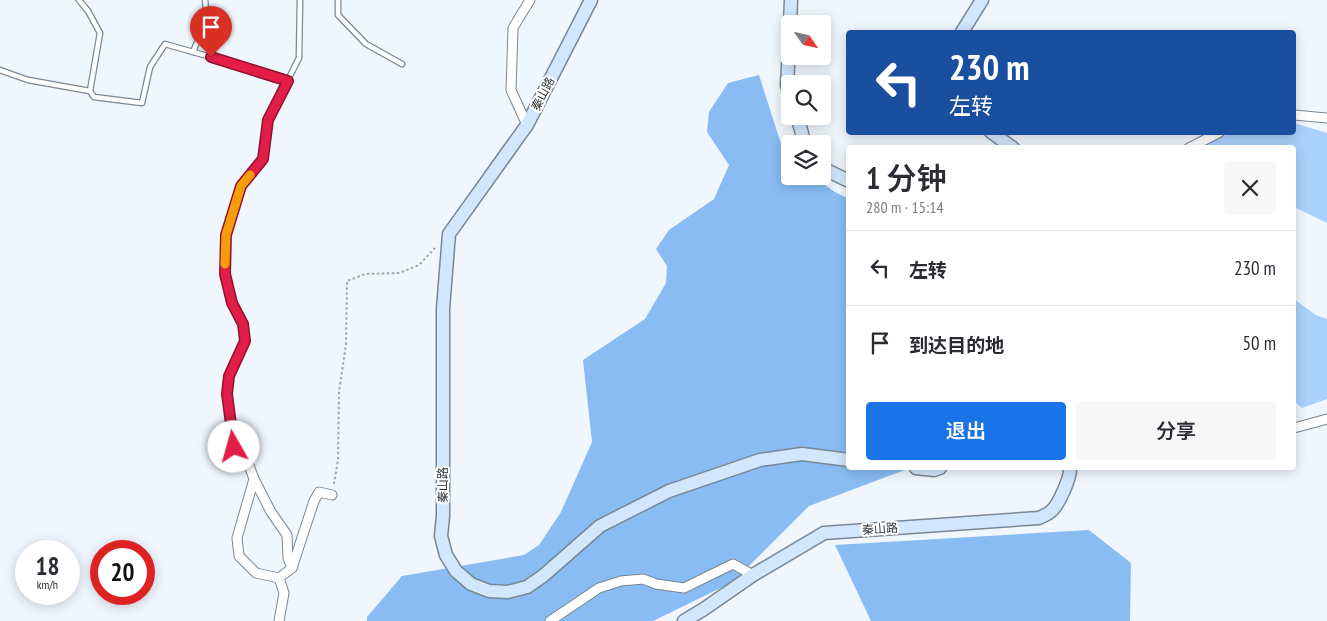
<!DOCTYPE html>
<html lang="zh">
<meta charset="utf-8">
<style>
body{margin:0;font-family:"PT Sans Narrow","Noto Sans SC",sans-serif;background:#f7f7f7;color:#2b2b33;height:100vh;display:flex;flex-direction:column;font-size:19px;white-space:nowrap}
*{box-sizing:border-box;margin:0}
p{font-size:16px;color:#7c7c81}
.icon{flex:none;width:28px;height:28px;fill:none;stroke:currentColor;stroke-width:2;stroke-linecap:round;stroke-linejoin:round}
.map{position:relative;flex:1;overflow:hidden}
.details{position:absolute;left:846px;top:145px;width:450px;height:325px;display:flex;flex-direction:column;background:#fff;border-radius:5px;box-shadow:0 2px 12px #0003}
.details>*{flex:none}
.hud{position:absolute;left:846px;top:30px;width:450px;height:105px;border-radius:5px;box-shadow:0 2px 12px #0003;background:#1a4fa0;color:#fff;overflow:hidden}
.needle{width:32px;rotate:124deg}
.fabs{position:absolute;left:781px;top:15px;display:grid;gap:10px}
.fabs a{display:grid;place-items:center;width:50px;height:50px;border-radius:5px;background:#fff;box-shadow:0 2px 12px #0003;font-size:25px}
.speed{position:absolute;left:15px;top:540px;display:flex;gap:10px;font-size:25px;font-weight:700;text-align:center}
.speed>*{display:grid;place-content:center;width:65px;height:65px;border-radius:50%;background:#fff;box-shadow:0 2px 12px #0003;line-height:1}
.speed small{font-size:12px;font-weight:400}
.speed .limit{border:8px solid #d22;background:#fff;color:#111}
.pin{position:absolute;display:grid;place-items:center;width:42px;height:42px;color:#fff;margin:-51px -21px;border-radius:50% 50% 50% 0;rotate:-45deg;box-shadow:0 0 5px #0007}
.pin .icon{rotate:45deg}
.me{position:absolute;width:55px;margin:-28px;rotate:353deg;stroke-linejoin:round;filter:drop-shadow(0 0 4px #0008)}
.turn{display:flex;align-items:center;gap:18px;height:105px;padding:0 20px;font-size:22px}
.turn .icon{width:65px;height:65px;stroke-width:2.5}
.turn b{display:block;font-size:35px;line-height:42px}
.round{display:grid;place-items:center;flex:none;width:52px;height:52px;border-radius:5px;background:#f7f7f7}
.overview{display:flex;align-items:center;justify-content:space-between;height:85px;padding:0 20px}
h1{font-size:30px;font-weight:600;line-height:38px}
.button{display:flex;gap:10px;margin-top:auto;padding:10px 20px}
.button a{flex:1;height:58px;border-radius:5px;background:#1a73e8;color:#fff;font-size:20px;font-weight:600;line-height:58px;text-align:center}
.button a+a{background:#f7f7f7;color:#2b2b33}
ul{padding:0;list-style:none}
li{display:flex;align-items:center;gap:15px;height:75px;padding:0 20px;border-top:1px solid #e1e1e2}
li div{flex:1}
li b{display:block;font-size:19px}
li em{font-style:normal}
.map>svg:first-child{display:block}
.green{fill:#aad1fb}
.forest{fill:#88bcf3}
.lines{fill:none;stroke-linecap:round;stroke-linejoin:round}
.service-casing{stroke:#798795;stroke-width:7}
.minor-casing{stroke:#798795;stroke-width:11}
.secondary-casing{stroke:#798795;stroke-width:15}
.path{stroke:#a0a6ad;stroke-width:2;stroke-dasharray:2.5 2.5;stroke-linecap:butt}
.service{stroke:#fff;stroke-width:4.5}
.minor{stroke:#fff;stroke-width:9}
.secondary{stroke:#d2e7fc;stroke-width:12}
.route-casing{stroke:#92132f;stroke-width:12}
.route{stroke:#e11d48;stroke-width:9}
.slow{stroke:#f59e0b;stroke-width:9}
.labels{text-anchor:middle;stroke-width:4;stroke-linejoin:round;paint-order:stroke}
.street-label{font-size:12px;fill:#2f353b;stroke:#fff}
</style>
<div class="map">
<svg width="1327" height="621" viewBox="0 0 1327 621">
<rect width="100%" height="100%" fill="#f0f6fd"/>
<g class="green">
<path d="M1294,123l33,10v90l-33,-16v-59h-100l38,-15 62,-1z"/>
<path d="M1294,299l22,16 11,4v80l-25,9 -8,-7z"/>
</g>
<g class="forest">
<path d="M759,75l23,72 8,12v17h22l23,16 14,7v269h61l-101,38 -76,76 -80,39h-286v-4l35,-41 122,-21 15,-10 22,-33 31,-70 -9,-82 62,-41 21,-36 1,-17 -11,-17 13,-19 45,-31 15,-34 -22,-33 2,-20 19,-29z"/>
<path d="M1089,530l42,33 -1,58h-259l-36,-76z"/>
</g>
<g class="lines">
<defs>
<g id="service">
<path d="M79,0l9,11 12,22 -10,58"/>
<path d="M338,0v15l28,29 36,20"/>
<path d="M193,52l14,-34 -2,-18"/>
<path d="M0,70l28,10 62,11 4,6 48,6 8,-36 15,-23 81,23 42,14"/>
<path d="M233,447l-6,-53 2,-17 16,-36 -2,-17 -12,-21 -6,-29v-39l16,-49 22,-27 5,-39 31,-62 1,-58"/>
</g>
<g id="minor">
<path d="M1294,115l33,3"/>
<path d="M527,125l-16,-35 2,-62 17,-28"/>
<path d="M1189,148l31,-16"/>
<path d="M1294,428l33,-9"/>
<path d="M233,447l10,2 11,30 17,33 16,23 1,23 4,10"/>
<path d="M254,479l-17,59 2,18 17,17 23,5 13,-10 22,-67 5,-9 13,3"/>
<path d="M279,621l5,-28 -5,-15"/>
<path d="M550,621l49,-33 22,-7 22,-2 13,5 28,4 49,-24 20,11"/>
</g>
<g id="secondary">
<path d="M591,0l-64,125 -78,109 -6,75v207l-2,20 5,19 10,16 15,13 18,7 19,1 19,-5 16,-11 57,-50 69,-35 91,-31 42,-6 47,6"/>
<path d="M790,24l1,-24"/>
<path d="M790,29l-3,56 3,8"/>
<path d="M962,32l20,-32"/>
<path d="M797,116l8,28"/>
<path d="M991,132l22,16"/>
<path d="M822,168l27,13"/>
<path d="M916,468l18,2 6,-2"/>
<path d="M684,621l20,-12 49,-34 71,-42 215,-15c3,-2 8,-3 11,-6 8,-5 21,-35 20,-44"/>
</g>
</defs>
<use href="#service" class="service-casing"/>
<use href="#minor" class="minor-casing"/>
<use href="#secondary" class="secondary-casing"/>
<path class="path" d="M334,484l4,-24 1,-68 7,-48 1,-63 18,-7 34,-1 20,-8 16,-17"/>
<use href="#service" class="service"/>
<use href="#minor" class="minor"/>
<use href="#secondary" class="secondary"/>
</g>
<g class="lines">
<defs>
<path id="route" d="M211,57l77,24 -20,39 -5,39 -22,27 -15,49 -1,39 7,29 11,21 2,17 -16,35 -2,18 7,53"/>
</defs>
<use href="#route" class="route-casing"/>
<use href="#route" class="route"/>
<path class="slow" d="M225,264l1,-29 15,-49 9,-11"/>
</g>
<g class="labels">
<g class="street-label">
<text transform="translate(543 94) rotate(-63)" y="4">秦山路</text>
<text transform="translate(443 485) rotate(-90)" y="4">秦山路</text>
<text transform="translate(880 529) rotate(-4)" y="4">秦山路</text>
</g>
</g>
</svg>
<div class="fabs">
<a><svg class="needle" viewBox="-14 -14 28 28"><path d="M0-13l5 13h-10z" fill="#e53935"/><path d="M0 13l5-13h-10z" fill="#7c7c81"/></svg></a>
<a><svg class="icon" aria-label="search" viewBox="0 0 24 24"><circle cx="10" cy="10" r="6"/><path d="M15 15l6 6"/></svg></a>
<a><svg class="icon" aria-label="layers" viewBox="0 0 24 24"><path d="M12 4l9 5-9 5-9-5zM3 14l9 5 9-5"/></svg></a>
</div>
<div class="speed"><div>18<small>km/h</small></div><div class="limit">20</div></div>
<div class="pin" style="left:211px;top:57px;background:#d93025"><svg class="icon" aria-label="arrive" viewBox="0 0 24 24"><path d="M6 21V4h12l-3 4 3 4H6"/></svg></div>
<svg class="me" style="left:234px;top:447px" viewBox="-20 -20 40 40"><circle r="19" fill="#fff"/><path d="M0-13L10 11 0 6-10 11z" fill="#e11d48"/></svg>
<div class="hud">
<div class="turn"><svg class="icon" aria-label="left" viewBox="0 0 24 24"><path d="M17 20v-9H6M10 6l-5 5 5 5"/></svg><div><b>230 m</b>左转</div></div>
</div>
<section class="details">
<div class="overview"><div><h1>1 分钟</h1><p>280 m · 15:14</p></div><a class="round"><svg class="icon" aria-label="close" viewBox="0 0 24 24"><path d="M6 6l12 12M18 6L6 18"/></svg></a></div>
<ul>
<li><svg class="icon" aria-label="left" viewBox="0 0 24 24"><path d="M17 20v-9H6M10 6l-5 5 5 5"/></svg><div><b>左转</b></div><em>230 m</em></li>
<li><svg class="icon" aria-label="arrive" viewBox="0 0 24 24"><path d="M6 21V4h12l-3 4 3 4H6"/></svg><div><b>到达目的地</b></div><em>50 m</em></li>
</ul>
<div class="button"><a>退出</a><a>分享</a></div>
</section>
</div>
